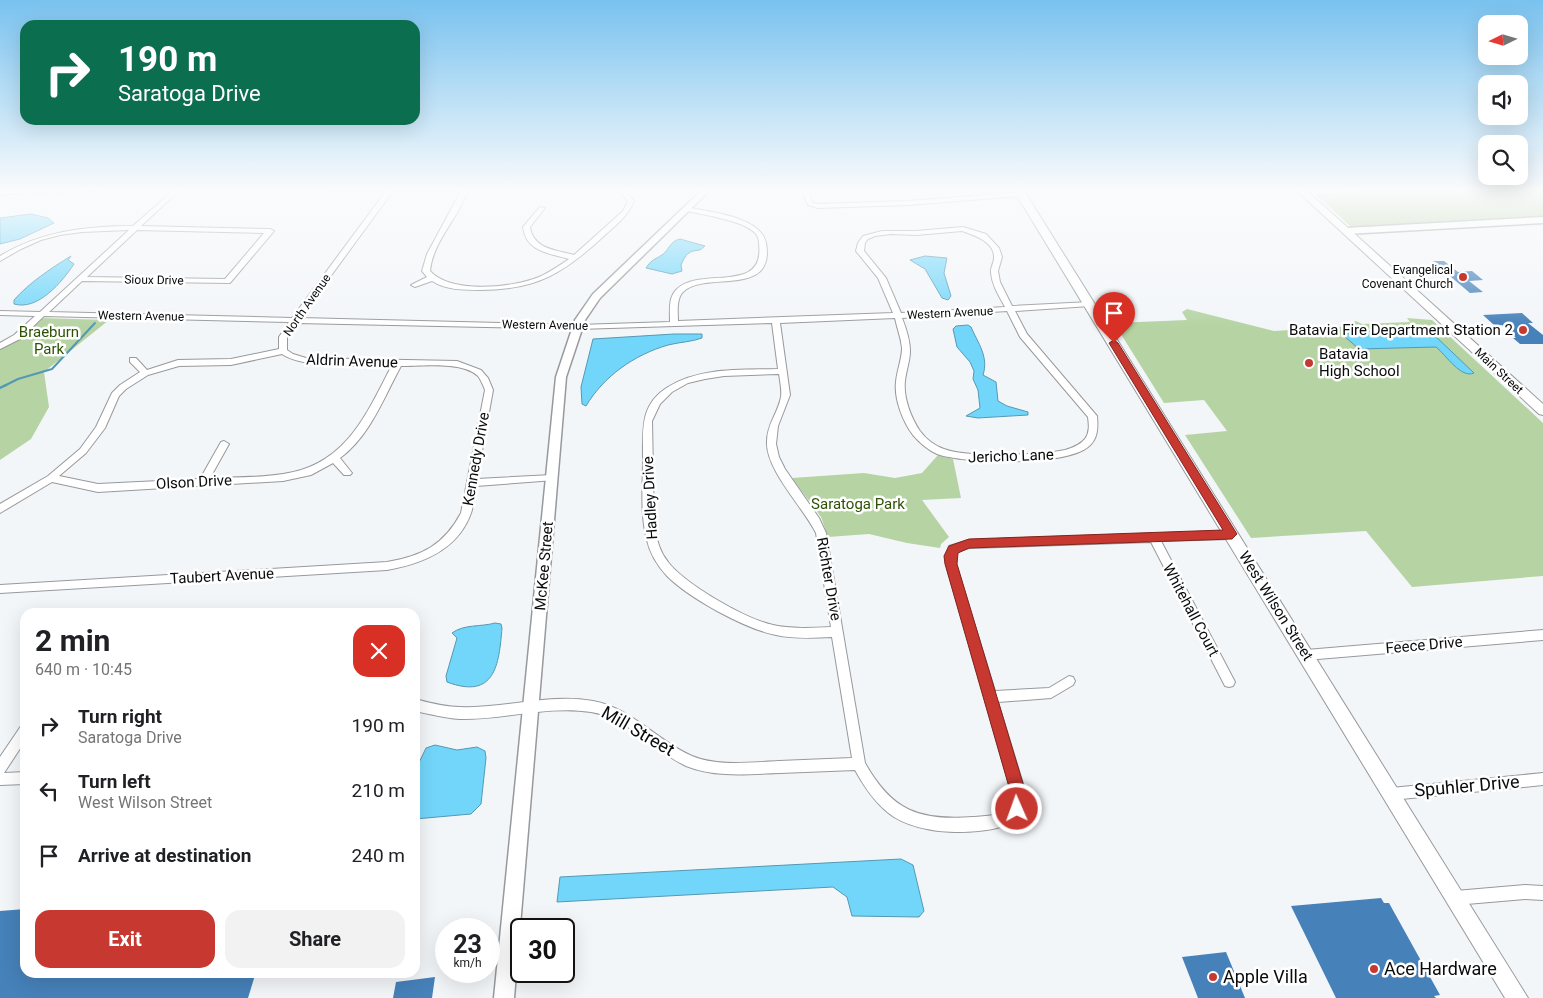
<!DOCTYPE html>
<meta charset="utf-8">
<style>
body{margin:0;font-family:Roboto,sans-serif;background:#f2f2f2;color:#202124;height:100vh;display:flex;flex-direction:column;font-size:19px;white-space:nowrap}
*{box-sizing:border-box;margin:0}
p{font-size:16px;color:#757577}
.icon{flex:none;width:28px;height:28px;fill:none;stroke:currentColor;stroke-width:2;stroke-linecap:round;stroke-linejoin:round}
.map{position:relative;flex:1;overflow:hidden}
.sheet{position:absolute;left:20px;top:608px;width:400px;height:370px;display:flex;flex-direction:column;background:#fff;border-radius:15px;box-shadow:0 5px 20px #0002}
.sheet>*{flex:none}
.guide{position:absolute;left:20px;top:20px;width:400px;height:105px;border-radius:15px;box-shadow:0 5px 20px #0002;background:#0b6e4f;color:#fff;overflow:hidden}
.needle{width:32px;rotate:265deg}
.fabs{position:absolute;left:1478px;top:15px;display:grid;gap:10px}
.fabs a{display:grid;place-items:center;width:50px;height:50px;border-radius:10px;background:#fff;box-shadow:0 5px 20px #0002;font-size:25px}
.speed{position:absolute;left:435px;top:918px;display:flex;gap:10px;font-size:25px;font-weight:700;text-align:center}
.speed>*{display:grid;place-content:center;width:65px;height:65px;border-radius:50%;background:#fff;box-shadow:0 5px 20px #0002;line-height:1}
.speed small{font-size:12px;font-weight:400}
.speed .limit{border:2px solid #111;border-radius:8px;background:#fff;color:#111}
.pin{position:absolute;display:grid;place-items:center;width:42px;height:42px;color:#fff;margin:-51px -21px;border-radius:50% 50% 50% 0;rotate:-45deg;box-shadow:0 0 5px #0007}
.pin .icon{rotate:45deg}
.me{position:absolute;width:55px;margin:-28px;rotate:358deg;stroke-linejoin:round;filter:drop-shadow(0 0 4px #0008)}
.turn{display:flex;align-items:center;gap:18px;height:105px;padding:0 15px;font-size:22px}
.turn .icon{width:65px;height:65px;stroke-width:2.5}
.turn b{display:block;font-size:35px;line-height:42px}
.round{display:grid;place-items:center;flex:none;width:52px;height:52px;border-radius:15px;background:#f2f2f2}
.overview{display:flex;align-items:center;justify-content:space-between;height:85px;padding:0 15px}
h1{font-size:30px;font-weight:700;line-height:38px}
.cta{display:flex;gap:10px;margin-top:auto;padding:10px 15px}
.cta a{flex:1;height:58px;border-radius:15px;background:#c63830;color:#fff;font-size:20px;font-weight:700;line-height:58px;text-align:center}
.cta a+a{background:#f2f2f2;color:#202124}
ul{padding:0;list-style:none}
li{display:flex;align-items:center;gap:15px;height:65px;padding:0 15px}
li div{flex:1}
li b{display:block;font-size:19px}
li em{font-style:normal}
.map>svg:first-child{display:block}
.green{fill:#b6d3a3}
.water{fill:#72d6fa;stroke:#5399b3}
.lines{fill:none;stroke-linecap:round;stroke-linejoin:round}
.stream-far1{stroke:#5399b3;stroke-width:2}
.stream{stroke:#5399b3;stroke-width:2.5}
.building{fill:#4681b9}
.minor-casing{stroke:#97999c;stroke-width:2}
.tertiary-casing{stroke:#97999c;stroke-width:3}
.secondary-casing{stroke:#97999c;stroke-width:2}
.minor{fill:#fff;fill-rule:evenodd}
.tertiary{fill:#fff;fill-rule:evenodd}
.secondary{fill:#fff;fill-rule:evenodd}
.route{fill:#c63830;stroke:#81241f}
.poi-dot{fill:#c63830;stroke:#fff;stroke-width:2}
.labels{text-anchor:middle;stroke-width:5;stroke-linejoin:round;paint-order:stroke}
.far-poi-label{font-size:12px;fill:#0a0b0c;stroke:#fff;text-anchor:end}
.far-street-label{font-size:12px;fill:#0a0b0c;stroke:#fff}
.poi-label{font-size:15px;fill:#0a0b0c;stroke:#fff;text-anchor:end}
.park-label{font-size:15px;fill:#2d5204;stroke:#fff}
.street-label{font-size:15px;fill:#0a0b0c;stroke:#fff}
.near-street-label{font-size:18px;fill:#0a0b0c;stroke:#fff}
.near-poi-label{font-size:18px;fill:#0a0b0c;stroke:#fff;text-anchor:start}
</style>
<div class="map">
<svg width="1543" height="998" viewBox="0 0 1543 998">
<rect width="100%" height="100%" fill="#f3f6f9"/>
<g class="green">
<path d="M1357,189h186v27l-192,11 -35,-33 43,-4z"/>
<path d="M1187,309l87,22 66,-4 16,-6 6,3 48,-2 -3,-4 25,2 111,103v153l-131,11 -46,-56 -115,7 -66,-103 42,-4 -23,-31 -40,3 -50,-80 73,-3 -5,-8z"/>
<path d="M42,318l67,2 -65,52 5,35 -18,32 -31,21v-111l12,-6z"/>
<path d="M938,455l15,4 8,39 -39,2 27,37 -8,7 -1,4 -33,-5 -38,-9 -41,3 -7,-20 -29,-39 72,-5 31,5 27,-5z"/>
</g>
<g class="water">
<path d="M31,214l17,4 6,5 -34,16 -20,5v-26z"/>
<path d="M680,239l25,7 -5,4c-12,1 -14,4 -19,15l1,6 -10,3 -26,-6c4,-7 9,-9 16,-13 7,-5 8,-14 18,-16z"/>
<path d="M71,256l-3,4 6,4c-12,18 -36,47 -60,40v-4c16,-18 36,-31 57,-44z"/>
<path d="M925,256l22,2 -3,15 7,23 -3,4 -6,-2 -17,-29 -15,-9z"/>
<path d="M968,325l3,2c7,16 18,30 12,48l13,7 2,19 9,5 21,6v3l-50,3 -12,-2 14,-8 -2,-18 -5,-11 1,-8 -4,-9 -13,-15 -4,-18 3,-3z"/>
<path d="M1416,328l12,2 3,2 43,41c-13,6 -28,-18 -38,-26l-77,2 -15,-13 3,-3z"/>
<path d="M674,334h28v4c-11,4 -22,4 -34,7 -34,10 -64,31 -82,61l-4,-2 -1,-17 12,-48z"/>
<path d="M495,623l6,1 1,4c-3,37 -7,72 -55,54l-1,-6 11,-38 -5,-5c12,-9 29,-6 43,-10z"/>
<path d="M435,745l22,5 20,-3 8,4 1,7 -5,46 -10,10 -56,5v-48l11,-23z"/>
<path d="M901,859l12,6 11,46 -5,6 -67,-1 -5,-19 -14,-10 -276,15 3,-25z"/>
</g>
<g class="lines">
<path class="stream-far1" d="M4,386l14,-7 34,-10 43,-46"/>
<path class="stream" d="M0,388l6,-3"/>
</g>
<g class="building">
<path d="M1432,261h12l14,11 14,-1 11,9 -14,1 14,11 -13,1z"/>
<path d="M1522,313l11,10h-5l15,12v9h-23l-7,-6h3l-14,-13 -7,1 -12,-11z"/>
<path d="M1381,898l3,5h5l51,92 -6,1 2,2h-100l-45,-92z"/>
<path d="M25,909v63h231l-8,26h-248v-87z"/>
<path d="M1226,952l19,46h-47l-16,-41z"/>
<path d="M435,977l-3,21h-39l3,-16z"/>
</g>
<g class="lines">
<defs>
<g id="minor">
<path d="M47,189h57l-3,2 -101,3v-4z"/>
<path d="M175,189h6l-40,37 129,3 4,2 -44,52 -148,-2 -33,31 243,6 94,-127h-57l-3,-2h142c-8,28 -35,51 -38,82 21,23 82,17 109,6 11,-5 21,-12 30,-18 -20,-6 -43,-7 -46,-32l17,-20 5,1 -15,19c3,22 26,23 44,28l49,-44 5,-10 -10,-12h6l10,12c-6,15 -17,23 -29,34 -41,38 -68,55 -125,55 -17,0 -34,0 -48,-9l-17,6 -4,-2 16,-8 -5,-6 5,-17 34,-63h-68l-93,127 278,7 92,-3c0,-11 -2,-25 7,-33 24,-23 88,6 82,-45 0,-3 -1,-8 -3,-10 -11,-14 -55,-19 -72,-24v-2l2,-1c22,5 75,9 80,36 10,56 -61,27 -83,49 -7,7 -5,21 -5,29l215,-8 -15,-35 -22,-27 2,-8 5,-7 19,-5h34l47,-4 23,7 13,14 3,9 -4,14 2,11 12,24 78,-4 4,2 -4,2 -75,5 12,23 70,82c1,12 1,23 -9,31 -23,19 -123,17 -151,7 -9,-4 -17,-11 -24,-19 -10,-13 -19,-36 -17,-53 1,-12 6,-23 6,-34 -1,-10 -5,-20 -7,-30l-115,5 10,72 -12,31 -2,18 3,13 6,12 34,49 7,15 39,230c27,48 54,58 108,54 13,-1 29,-1 39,-11l-2,-19 -64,-223 -1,-8 4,-10 20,-6 262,-9 4,1 1,3 -1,3 -4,1 -70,2 74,141 -2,4 -4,1 -4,-1 -74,-144 -182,6 -12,4 -2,4 1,8 39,127 54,-3 20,-12 4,1 2,4 -2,4 -22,13 -53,4 26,85c1,9 3,18 -2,26 -12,22 -74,21 -95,16 -11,-2 -23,-6 -33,-12 -17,-11 -29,-29 -39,-47 -25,1 -50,2 -75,3 -31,1 -64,5 -94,-7 -32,-15 -58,-48 -95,-54 -44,-7 -87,8 -131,7 -16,-1 -30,-5 -45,-8v-12c15,4 30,8 45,8 44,2 88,-14 133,-6 39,7 64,40 99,55 27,11 59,6 87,5 24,-1 48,-2 73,-3l-20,-121c-18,1 -38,2 -56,-2 -31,-6 -87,-37 -109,-59 -9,-10 -17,-22 -20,-36 -7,-24 -4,-57 -4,-83 0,-28 -3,-53 25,-70 32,-20 73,-17 110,-18l-6,-46 -194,6 -281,-6 -10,14v13l6,4 13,4 151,3 24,9 7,8 5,12 -16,89 75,-4 3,1 2,2 -2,2 -79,6c-2,9 -2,19 -5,27 -13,37 -49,51 -84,57l-387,23v-8l387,-23c35,-6 57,-17 74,-49l24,-123c-2,-5 -4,-10 -7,-14 -15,-15 -57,-10 -77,-10 -17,31 -31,70 -61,92l12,15 -2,2h-6l-11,-12 -22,12 -28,6 -185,11 -46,-10 -52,31v-9l48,-28 32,-27 16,-22 16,-34 8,-8 20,-13 -10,-10v-4h6l11,12 31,-10 53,-1 48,-10v-12l10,-15 -245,-6 -24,23 -20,10v-6l14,-8 21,-19 -35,-1v-4l40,1 89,-82 -47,2 -22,3 -19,5 -20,9 -21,12v-5c41,-25 86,-30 133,-30zM137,230l127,3 -39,46 -138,-2zM962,231c12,4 33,11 32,27 0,5 -4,10 -3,15 1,12 8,23 14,34l-104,6 -15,-35 -22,-27 1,-8 3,-4 7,-3 16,-2 25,1zM1007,311l13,26 68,80c1,7 2,15 -3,22 -5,6 -13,9 -20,11 -24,5 -98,8 -121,-1 -9,-3 -18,-10 -24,-18 -9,-13 -17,-34 -15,-50 1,-10 5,-20 5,-30 0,-11 -4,-23 -8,-33zM282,354c21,15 82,11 110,11 -26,50 -46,100 -109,109 -24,4 -49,3 -73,4l19,-34 -5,-3 -3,1 -21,37 -102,5 -39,-8 27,-23 19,-25 14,-32 7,-7 22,-14 31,-9 52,-1zM779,374c1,7 3,16 2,23 -3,16 -14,27 -14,44 -2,28 36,66 49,92l15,94c-19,1 -39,2 -58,-2 -28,-6 -88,-41 -105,-63 -9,-11 -11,-23 -14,-36l-2,-105 8,-17 12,-12 16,-9 17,-4 19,-3z"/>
<path d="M801,189h6l6,14 5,1 90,-3 114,-9 3,2 -3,2 -114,9 -90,3 -10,-3z"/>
<path d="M1543,630v10l-237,20 -4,-1 -2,-4 2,-4 4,-1z"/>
<path d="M25,724v17l-21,32 21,-1v12l-25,1v-28l21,-31z"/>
<path d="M1543,773v12l-152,15 -5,-1 -2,-5 2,-5 5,-1z"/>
<path d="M1525,885l18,1v14l-18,-1 -70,6 -5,-2 -2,-5 2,-5 5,-2z"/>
</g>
<g id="tertiary">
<path d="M703,189h8l-111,109 -15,22 -19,57 -52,621h-20l62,-621 19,-57 18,-26z"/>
<path d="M1543,217v6l-197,11 -4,-3 4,-3z"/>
</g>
<g id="secondary">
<path d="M1013,189h10l505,809h-23z"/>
<path d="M1295,189h10l238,215v11l-4,-1z"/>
</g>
</defs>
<use href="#minor" class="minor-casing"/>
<use href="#tertiary" class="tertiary-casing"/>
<use href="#secondary" class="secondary-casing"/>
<use href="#minor" class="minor"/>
<use href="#tertiary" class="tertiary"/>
<use href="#secondary" class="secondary"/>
</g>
<linearGradient id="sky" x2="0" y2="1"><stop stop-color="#79c2ef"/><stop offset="0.58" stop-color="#fafbfc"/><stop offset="1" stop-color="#fafbfc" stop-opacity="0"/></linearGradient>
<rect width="1543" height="328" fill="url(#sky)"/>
<path class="route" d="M1114,340l4,3 119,191 -5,5 -263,9 -11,5 -1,11 67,223c2,10 3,18 -1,28l-6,2 -5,-2c-4,-8 -1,-19 -3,-28l-64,-223 -1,-8 5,-10 20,-7 254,-9 -114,-187z"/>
<g class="poi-dot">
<circle cx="1463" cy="277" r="5"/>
<circle cx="1523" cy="330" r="5"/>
<circle cx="1309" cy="363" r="5"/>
<circle cx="1374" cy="969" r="5"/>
<circle cx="1213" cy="977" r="5"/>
</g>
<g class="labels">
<g class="far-poi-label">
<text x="1453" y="274">Evangelical<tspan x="1453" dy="14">Covenant Church</tspan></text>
</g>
<g class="far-street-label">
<text transform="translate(154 280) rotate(1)" y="4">Sioux Drive</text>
<text transform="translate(307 305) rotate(-55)" y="4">North Avenue</text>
<text transform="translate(950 313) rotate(-3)" y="4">Western Avenue</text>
<text transform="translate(141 316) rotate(1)" y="4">Western Avenue</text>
<text transform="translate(545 325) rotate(1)" y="4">Western Avenue</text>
<text transform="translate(1499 371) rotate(43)" y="4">Main Street</text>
</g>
<g class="poi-label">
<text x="1513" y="335">Batavia Fire Department Station 2</text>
<text x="1319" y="359" text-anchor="start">Batavia<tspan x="1319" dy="17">High School</tspan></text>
</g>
<g class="park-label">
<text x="49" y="337">Braeburn<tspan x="49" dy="17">Park</tspan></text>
<text x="858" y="509">Saratoga Park</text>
</g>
<g class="street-label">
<text transform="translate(352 361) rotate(2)" y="5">Aldrin Avenue</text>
<text transform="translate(1011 456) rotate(-2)" y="5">Jericho Lane</text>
<text transform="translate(476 459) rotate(-80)" y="5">Kennedy Drive</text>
<text transform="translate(194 482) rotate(-3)" y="5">Olson Drive</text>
<text transform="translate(650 498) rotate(-93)" y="5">Hadley Drive</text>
<text transform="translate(544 566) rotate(-85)" y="5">McKee Street</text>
<text transform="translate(222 576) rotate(-3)" y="5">Taubert Avenue</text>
<text transform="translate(829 579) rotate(80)" y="5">Richter Drive</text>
<text transform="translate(1276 606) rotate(58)" y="5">West Wilson Street</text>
<text transform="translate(1191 610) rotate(62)" y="5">Whitehall Court</text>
<text transform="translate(1424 645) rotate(-5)" y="5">Feece Drive</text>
</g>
<g class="near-street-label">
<text transform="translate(638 731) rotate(30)" y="6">Mill Street</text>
<text transform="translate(1467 786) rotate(-5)" y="6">Spuhler Drive</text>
</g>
<g class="near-poi-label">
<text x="1384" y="975">Ace Hardware</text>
<text x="1223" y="983">Apple Villa</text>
</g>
</g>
</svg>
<div class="fabs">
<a><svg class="needle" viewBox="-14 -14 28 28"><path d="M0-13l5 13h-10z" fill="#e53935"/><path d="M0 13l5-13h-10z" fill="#757577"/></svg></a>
<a><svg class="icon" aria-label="sound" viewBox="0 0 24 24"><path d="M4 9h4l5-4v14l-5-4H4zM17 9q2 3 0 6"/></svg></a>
<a><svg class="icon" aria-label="search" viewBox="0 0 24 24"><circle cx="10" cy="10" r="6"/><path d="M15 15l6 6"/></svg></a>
</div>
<div class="speed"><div>23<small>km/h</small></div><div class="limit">30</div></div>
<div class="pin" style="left:1114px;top:343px;background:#d93025"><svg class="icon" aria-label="arrive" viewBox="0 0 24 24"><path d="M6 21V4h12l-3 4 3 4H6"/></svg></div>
<svg class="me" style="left:1017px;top:809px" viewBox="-20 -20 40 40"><circle r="17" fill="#c63830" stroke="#fff" stroke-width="3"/><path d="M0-11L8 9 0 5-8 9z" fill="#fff"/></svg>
<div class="guide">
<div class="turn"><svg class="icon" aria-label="right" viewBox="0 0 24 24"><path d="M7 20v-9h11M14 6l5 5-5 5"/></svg><div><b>190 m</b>Saratoga Drive</div></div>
</div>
<section class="sheet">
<div class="overview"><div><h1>2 min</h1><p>640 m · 10:45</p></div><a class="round" style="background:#d93025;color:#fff"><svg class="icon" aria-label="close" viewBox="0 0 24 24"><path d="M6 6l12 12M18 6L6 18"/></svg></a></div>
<ul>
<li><svg class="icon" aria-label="right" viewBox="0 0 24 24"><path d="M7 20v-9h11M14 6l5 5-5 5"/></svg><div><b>Turn right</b><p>Saratoga Drive</p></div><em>190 m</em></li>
<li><svg class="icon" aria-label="left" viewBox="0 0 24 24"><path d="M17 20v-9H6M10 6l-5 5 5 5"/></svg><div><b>Turn left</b><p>West Wilson Street</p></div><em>210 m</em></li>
<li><svg class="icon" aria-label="arrive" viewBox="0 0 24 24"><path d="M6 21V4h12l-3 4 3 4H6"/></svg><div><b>Arrive at destination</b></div><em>240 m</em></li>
</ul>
<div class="cta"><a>Exit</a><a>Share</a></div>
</section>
</div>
